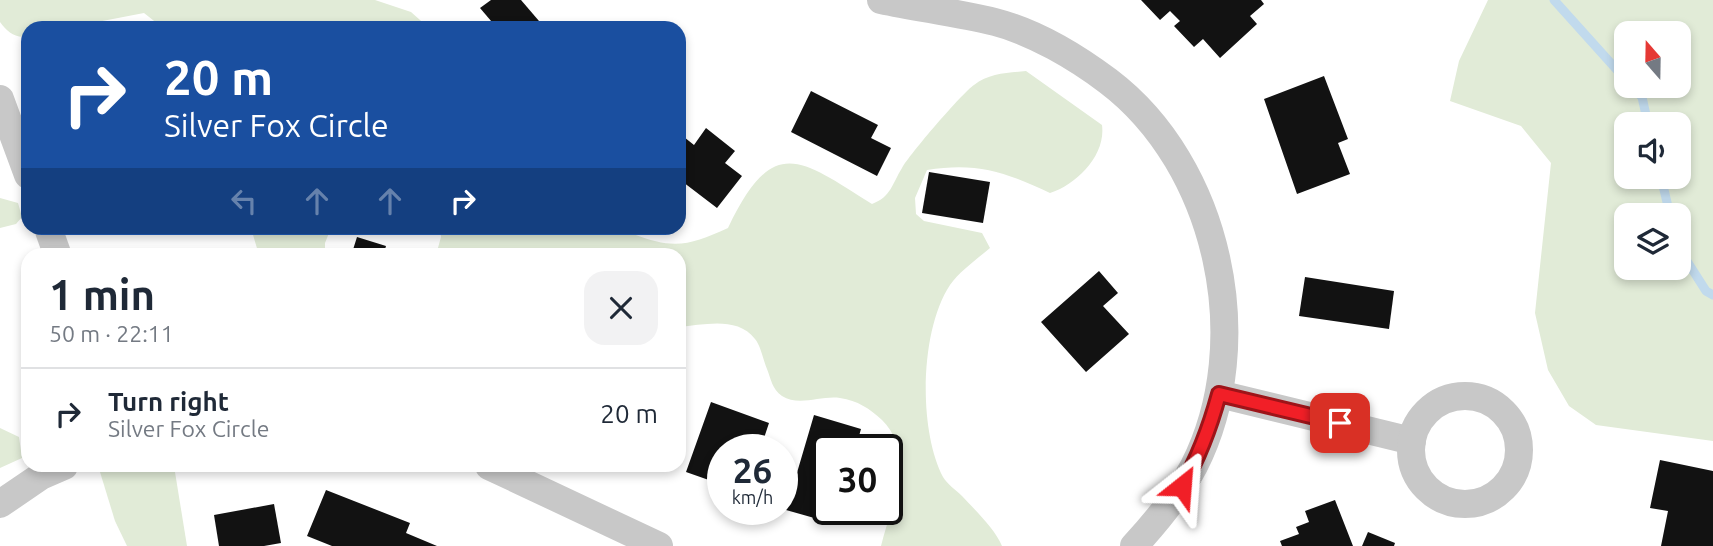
<!DOCTYPE html>
<meta charset="utf-8">
<style>
body{margin:0;font-family:Ubuntu,sans-serif;background:#f2f2f3;color:#1f2937;height:100vh;display:flex;flex-direction:column;font-size:26px;white-space:nowrap}
*{box-sizing:border-box;margin:0}
p{font-size:23px;color:#747a83}
.icon{flex:none;width:38px;height:38px;fill:none;stroke:currentColor;stroke-width:2;stroke-linecap:round;stroke-linejoin:round}
.map{position:relative;flex:1;overflow:hidden}
.sheet{position:absolute;left:21px;top:248px;width:665px;height:224px;display:flex;flex-direction:column;background:#fff;border-radius:21px;box-shadow:0 4px 10px #0003}
.sheet>*{flex:none}
.hud{position:absolute;left:21px;top:21px;width:665px;height:214px;border-radius:21px;box-shadow:0 4px 10px #0003;background:#1a4fa0;color:#fff;overflow:hidden}
.needle{width:46px;rotate:340deg}
.controls{position:absolute;left:1614px;top:21px;display:grid;gap:14px}
.controls a{display:grid;place-items:center;width:77px;height:77px;border-radius:14px;background:#fff;box-shadow:0 4px 10px #0003;font-size:35px}
.speed{position:absolute;left:707px;top:434px;display:flex;gap:14px;font-size:35px;font-weight:700;text-align:center}
.speed>*{display:grid;place-content:center;width:91px;height:91px;border-radius:50%;background:#fff;box-shadow:0 4px 10px #0003;line-height:1}
.speed small{font-size:18px;font-weight:400}
.speed .limit{border:4px solid #111;border-radius:10px;background:#fff;color:#111}
.pin{position:absolute;display:grid;place-items:center;width:60px;height:60px;color:#fff;margin:-30px;border-radius:14px;box-shadow:0 4px 10px #0006}
.me{position:absolute;width:77px;margin:-38px;rotate:28deg;stroke-linejoin:round;filter:drop-shadow(0 0 5px #0008)}
.turn{display:flex;align-items:center;gap:24px;height:147px;padding:0 28px;font-size:32px}
.turn .icon{width:91px;height:91px;stroke-width:2.5}
.turn b{display:block;font-size:49px;line-height:60px}
.lanes{display:flex;align-items:center;height:66px;padding:0 28px;background:#0003;justify-content:center;gap:35px;direction:ltr}
.lanes .off{opacity:.35}
.round{display:grid;place-items:center;flex:none;width:74px;height:74px;border-radius:21px;background:#f2f2f3}
.overview{display:flex;align-items:center;justify-content:space-between;height:119px;padding:0 28px}
h1{font-size:42px;font-weight:600;line-height:52px}
ul{padding:0;list-style:none}
li{display:flex;align-items:center;gap:21px;height:91px;padding:0 28px;border-top:2px solid #e0e1e3}
li div{flex:1}
li b{display:block;font-size:26px}
li em{font-style:normal}
.map>svg:first-child{display:block}
.green{fill:#e1ebd7;fill-rule:evenodd}
.lines{fill:none;stroke-linecap:round;stroke-linejoin:round}
.stream{stroke:#c1daed;stroke-width:9}
.building{fill:#121212}
.minor{stroke:#c8c8c8;stroke-width:28}
.route-casing{stroke:#9d1419;stroke-width:18}
.route{stroke:#f11f27;stroke-width:12}
</style>
<div class="map">
<svg width="1713" height="546" viewBox="0 0 1713 546">
<rect width="100%" height="100%" fill="#fff"/>
<g class="green">
<path d="M0,0h375l36,12 18,16h-266l-19,-15 -78,15h-38v8c-12,3 -21,-4 -28,-14z"/>
<path d="M1488,0h225v441l-117,-16 -27,-19 -21,-36 -13,-57 16,-150 -30,-37 -71,-25 9,-40zM1678,33v53h-52v-53zM1678,124v53h-52v-53zM1678,215v53h-52v-53z"/>
<path d="M1026,71l76,54c4,30 -25,59 -52,68 -45,-21 -73,-31 -123,-23l-12,28 1,16 8,7 58,12 8,15c-13,11 -30,23 -40,37 -30,45 -32,144 -7,192 4,7 13,13 19,19 13,14 33,33 40,50h-121c10,-41 36,-91 1,-126 -13,-12 -24,-19 -42,-22 -18,-3 -41,9 -58,-2 -10,-7 -11,-17 -15,-27 -4,-9 -6,-23 -12,-30 -18,-23 -51,-14 -76,-12v-71l-243,-1 5,-18 -1,-9h191l2,6c41,16 58,11 95,-6 45,-94 71,-70 144,-24 19,-7 20,-20 30,-36 7,-13 61,-76 72,-83 15,-12 34,-12 52,-14z"/>
<path d="M0,198l18,5 4,14 -6,7 -16,4z"/>
<path d="M251,228h80l-6,15v13l-66,-1z"/>
<path d="M0,428l19,9 3,21 -22,10z"/>
<path d="M107,466h67l13,80h-60l-12,-25 -15,-49z"/>
</g>
<g class="lines">
<g class="stream">
<path d="M1554,0l72,80"/>
<path d="M1631,86l11,11 6,27"/>
<path d="M1661,177l9,38"/>
<path d="M1678,247l28,44 7,4"/>
</g>
</g>
<g class="building">
<path d="M491,0h30l24,28h-48l-17,-20z"/>
<path d="M1141,0h120l3,4 -14,12 7,8 -37,34 -17,-19 -9,8 -20,-21 6,-5 -10,-10 -10,9z"/>
<path d="M1324,76l24,63 -10,4 12,31 -53,20 -33,-95z"/>
<path d="M811,91l67,34 -7,13 20,10 -14,28 -86,-44z"/>
<path d="M706,128l29,23 -10,12 17,13 -25,32 -38,-29v-46l15,12z"/>
<path d="M929,172l61,10 -7,41 -61,-10z"/>
<path d="M357,237l29,9 -2,7 6,3h-39z"/>
<path d="M1099,271l19,22 -15,13 26,28 -43,38 -45,-50z"/>
<path d="M1305,277l89,14 -5,38 -90,-13z"/>
<path d="M711,402l58,21 -9,27h-37v35l-37,-13z"/>
<path d="M814,415l47,14 -6,21h-27v59h8l-4,14 -46,-13z"/>
<path d="M1660,460l53,11v75h-52l7,-35 -18,-3z"/>
<path d="M326,490l84,33 -4,10 31,13h-105l-25,-10z"/>
<path d="M1335,500l18,46h-71l-2,-5 19,-7 -3,-7 13,-5 -4,-11z"/>
<path d="M274,504l7,39 -17,3h-45l-5,-31z"/>
<path d="M1368,532l27,11 -1,3h-32z"/>
</g>
<g class="lines">
<g class="minor">
<path d="M881,0c38,8 77,13 114,22 39,10 81,35 113,59 111,84 149,261 86,385 -16,30 -37,55 -60,80"/>
<path d="M0,99l28,76"/>
<path d="M48,228l10,28"/>
<path d="M1219,394l193,47"/>
<circle cx="1465" cy="450" r="54"/>
<path d="M489,466l170,80"/>
<path d="M0,504l41,-28 23,-10"/>
</g>
</g>
<g class="lines">
<defs>
<path id="route" d="M1182,486c17,-29 28,-59 37,-92l121,29"/>
</defs>
<use href="#route" class="route-casing"/>
<use href="#route" class="route"/>
</g>
</svg>
<div class="controls">
<a><svg class="needle" viewBox="-14 -14 28 28"><path d="M0-13l5 13h-10z" fill="#e53935"/><path d="M0 13l5-13h-10z" fill="#747a83"/></svg></a>
<a><svg class="icon" aria-label="sound" viewBox="0 0 24 24"><path d="M4 9h4l5-4v14l-5-4H4zM17 9q2 3 0 6"/></svg></a>
<a><svg class="icon" aria-label="layers" viewBox="0 0 24 24"><path d="M12 4l9 5-9 5-9-5zM3 14l9 5 9-5"/></svg></a>
</div>
<div class="speed"><div>26<small>km/h</small></div><div class="limit">30</div></div>
<div class="pin" style="left:1340px;top:423px;background:#d93025"><svg class="icon" aria-label="arrive" viewBox="0 0 24 24"><path d="M6 21V4h12l-3 4 3 4H6"/></svg></div>
<svg class="me" style="left:1182px;top:486px" viewBox="-20 -20 40 40"><path d="M0-17L14 15 0 8-14 15z" fill="#f11f27" stroke="#fff" stroke-width="4"/></svg>
<div class="hud">
<div class="turn"><svg class="icon" aria-label="right" viewBox="0 0 24 24"><path d="M7 20v-9h11M14 6l5 5-5 5"/></svg><div><b>20 m</b>Silver Fox Circle</div></div>
<div class="lanes"><svg class="icon off" aria-label="left" viewBox="0 0 24 24"><path d="M17 20v-9H6M10 6l-5 5 5 5"/></svg><svg class="icon off" aria-label="ahead" viewBox="0 0 24 24"><path d="M12 20V5M6 11l6-6 6 6"/></svg><svg class="icon off" aria-label="ahead" viewBox="0 0 24 24"><path d="M12 20V5M6 11l6-6 6 6"/></svg><svg class="icon" aria-label="right" viewBox="0 0 24 24"><path d="M7 20v-9h11M14 6l5 5-5 5"/></svg></div>
</div>
<section class="sheet">
<div class="overview"><div><h1>1 min</h1><p>50 m · 22:11</p></div><a class="round"><svg class="icon" aria-label="close" viewBox="0 0 24 24"><path d="M6 6l12 12M18 6L6 18"/></svg></a></div>
<ul>
<li><svg class="icon" aria-label="right" viewBox="0 0 24 24"><path d="M7 20v-9h11M14 6l5 5-5 5"/></svg><div><b>Turn right</b><p>Silver Fox Circle</p></div><em>20 m</em></li>
</ul>
</section>
</div>
